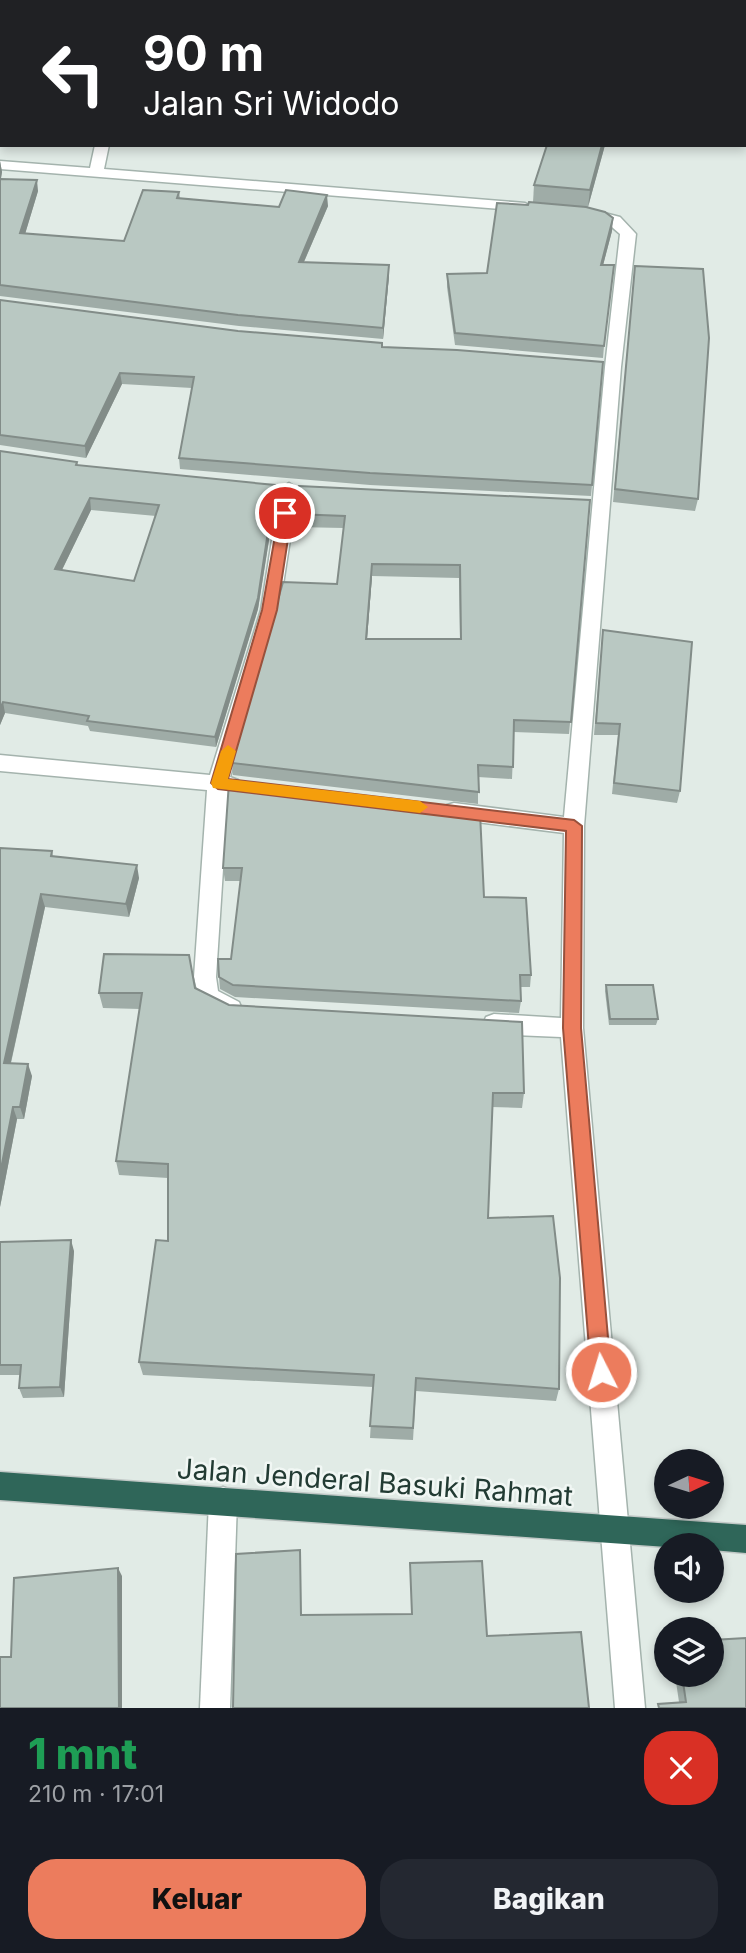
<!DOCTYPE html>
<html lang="id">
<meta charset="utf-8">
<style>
body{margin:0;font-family:Inter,sans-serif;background:#242831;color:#f1f3f6;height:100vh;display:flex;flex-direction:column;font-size:26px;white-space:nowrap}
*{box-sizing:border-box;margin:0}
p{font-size:23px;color:#9ea1a6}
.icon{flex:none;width:38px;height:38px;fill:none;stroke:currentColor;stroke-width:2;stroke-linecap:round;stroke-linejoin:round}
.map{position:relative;height:1708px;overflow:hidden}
.drawer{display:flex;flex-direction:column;background:#171b24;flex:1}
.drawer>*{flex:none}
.banner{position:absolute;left:0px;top:0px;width:747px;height:147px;box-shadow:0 4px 10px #0003;background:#202124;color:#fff;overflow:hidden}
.needle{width:46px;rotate:86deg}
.controls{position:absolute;left:654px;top:1449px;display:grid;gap:14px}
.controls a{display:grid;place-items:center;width:70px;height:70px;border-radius:50%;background:#171b24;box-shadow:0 4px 10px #0003;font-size:35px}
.pin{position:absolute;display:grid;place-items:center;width:60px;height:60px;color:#fff;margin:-30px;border:4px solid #fff;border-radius:50%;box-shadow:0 2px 7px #0007}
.me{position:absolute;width:77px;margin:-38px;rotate:355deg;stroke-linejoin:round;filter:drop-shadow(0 0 5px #0008)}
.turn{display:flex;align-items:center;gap:24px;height:147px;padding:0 28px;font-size:32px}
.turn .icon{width:91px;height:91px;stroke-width:2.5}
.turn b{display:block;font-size:49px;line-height:60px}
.round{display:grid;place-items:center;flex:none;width:74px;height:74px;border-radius:28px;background:#242831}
.head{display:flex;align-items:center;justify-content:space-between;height:119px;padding:0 28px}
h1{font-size:42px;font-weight:800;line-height:52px;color:#1e9e55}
.primary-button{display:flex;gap:14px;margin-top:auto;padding:14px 28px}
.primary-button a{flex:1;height:80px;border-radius:28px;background:#ec7c5d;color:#111;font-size:28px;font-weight:800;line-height:80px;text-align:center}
.primary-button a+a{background:#242831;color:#f1f3f6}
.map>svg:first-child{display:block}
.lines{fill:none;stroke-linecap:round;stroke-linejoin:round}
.minor-casing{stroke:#a4b3ad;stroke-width:3}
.highway-casing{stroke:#c1c8c6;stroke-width:3}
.minor{fill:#fff;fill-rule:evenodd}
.highway{fill:#2f6659;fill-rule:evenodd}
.wall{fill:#9faca7;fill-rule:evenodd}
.shaded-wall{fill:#828c88}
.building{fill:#b9c8c2;stroke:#828c88;stroke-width:2;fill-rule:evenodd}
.route{fill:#ec7c5d;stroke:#99513c;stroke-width:2}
.slow{fill:#f59e0b}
.labels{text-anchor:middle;stroke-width:5;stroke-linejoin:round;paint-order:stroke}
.near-street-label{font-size:28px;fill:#223b33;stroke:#f1f7f4}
</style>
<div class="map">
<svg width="746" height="1708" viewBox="0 0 746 1708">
<rect width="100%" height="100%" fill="#e1ebe6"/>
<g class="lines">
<defs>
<g id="minor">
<rect x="15" y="0" width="12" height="2"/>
<rect x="106" y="0" width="12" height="2"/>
<path d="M0,50h2l-2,9z"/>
<path d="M95,145h14l-5,24 421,34 7,4 -7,4 -525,-42v-8l90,7z"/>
<path d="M585,208l35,9 16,17 -15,133 -37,459 -1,202 62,680h-30l-54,-671 -67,-3 -8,-3 -3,-7 3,-7 8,-3 67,4 3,-185 -110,-14 -7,-2 -3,-6 3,-6 7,-2 110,14 41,-450 15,-133 -15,-13 -25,-6 -2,-3z"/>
<path d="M289,483l9,6 -19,121 -49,167 8,3 3,5 -3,5 -10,2 -12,185 2,14 21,11 3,7 -3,7 -8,2 -31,-15 -6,-26 13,-187 -207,-19v-16l210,20 51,-165 19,-121z"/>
<path d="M223,1487l10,4 4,10 -7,207h-30l9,-207 4,-10z"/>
</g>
<path id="highway" d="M0,1472l746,53v28l-34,-3v-5l-45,2 -667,-47z"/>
</defs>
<use href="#minor" class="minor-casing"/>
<use href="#highway" class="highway-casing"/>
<use href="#minor" class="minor"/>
<use href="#highway" class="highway"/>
</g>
<g class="wall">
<path d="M605,145l-17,62 -55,-5 1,-17z"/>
<path d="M0,161l2,11 -1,7 37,12 -13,43 99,7 55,-49 1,6 99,9 49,-1 -24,56 85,14 -6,63 -144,-13 -239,-30z"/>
<path d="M612,231l-9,34 1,81 -1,12 -148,-13 -8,-58v-13l40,-1z"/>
<path d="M634,279l64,220 -3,12 -82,-9z"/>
<path d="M0,300l238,31 144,16 210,138 -1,11 -221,-11 -190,-16 -1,-11 13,-70 -70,-4 -36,74 -86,-13z"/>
<path d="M0,451l77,11 1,3 197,20 1,11 -18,113 -42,138 -126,-16 -2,-5 -83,-13 -5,12zM91,510l65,6 -22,65 -72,-11z"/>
<path d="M590,500l-21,234 -55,-2 -2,47 -34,-2v27l-245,-29 -1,-12 105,-179 7,-56 -49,-1 -1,-13zM372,576l87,2 1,61h-93z"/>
<path d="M603,630l77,161 -3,12 -65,-9 6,-59h-24z"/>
<path d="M229,782l255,115 47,78 -1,12h-10l1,14 -2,12 -284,-16 -15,-8 -1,-12 12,-18 10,-78h-16l-2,-13z"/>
<path d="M0,848l52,3 1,5 86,22 -10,39 -84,-10 -34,156 21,13 -8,43h-7l-17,88z"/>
<path d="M606,985l52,34 -2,6h-47l-4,-34z"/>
<path d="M195,988l34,17 295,88 -2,15 -30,-1 -4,111 71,171 -3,12 -140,-10 -3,49 -43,-2 3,-51 -230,-12 -4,-13 29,-121v-63l-49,-3 -3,-14 24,-152 -37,-1 -4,-15z"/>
<path d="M0,1242l74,9 -10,146 -41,1 -4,-10 1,-13h-20z"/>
<path d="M675,1675h37l34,33 -67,-6z"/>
</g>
<g class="shaded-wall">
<path d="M0,0h2l-2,16z"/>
<path d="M602,145h3l-17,62 2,-17z"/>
<path d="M0,161l2,11 -2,11z"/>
<path d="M37,180l1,11 -16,53 -2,-11z"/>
<path d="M327,195l1,11 -29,67v-11z"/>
<path d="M613,218l-1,13 -12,46 1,-12z"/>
<path d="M389,265v11l-6,63v-11z"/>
<path d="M120,373l2,11 -36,74 -1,-12z"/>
<path d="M275,485l1,11 -18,113 -42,138 -1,-10z"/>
<path d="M90,498l1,12 -34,70 -2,-11z"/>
<path d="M372,564v12l-6,75v-12z"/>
<path d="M3,702l2,11 -5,12v-16z"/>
<path d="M137,865l2,13 -10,39 -3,-13z"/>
<path d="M41,894l4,13 -37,168 -4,-12z"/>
<path d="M28,1064l4,12 -8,43 -4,-12z"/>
<path d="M13,1107l4,12 -17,88v-33z"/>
<path d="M71,1240l3,11 -10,146 -4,-10z"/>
<path d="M118,1568l4,8v132h-3z"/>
</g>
<g class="building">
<path d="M547,145h55l-12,45 -56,-5z"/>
<path d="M0,179l37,1 -17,53 104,8 19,-51 36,2 -2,6 102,9 7,-17 41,5 -28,67 90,3 -6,63 -145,-13 -238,-30z"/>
<path d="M529,202l57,5 19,5 8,6 -12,47h13l-10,81 -149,-13 -8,-59 40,-1 10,-70 31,2z"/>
<path d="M635,266l68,3 6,69 -11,161 -83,-10z"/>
<path d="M0,300l238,31 144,12v4l75,3 146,12 -11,123 -222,-12 -191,-15 15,-81 -74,-4 -35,73 -85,-11z"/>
<path d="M0,451l77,11 -1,3 199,20 -17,113 -43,139 -128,-16 2,-5 -86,-14 -3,7zM90,498l69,7 -25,76 -79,-12z"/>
<path d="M299,486l291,14 -19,222 -57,-2 -1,47 -35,-2 1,27 -247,-29 51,-181 54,2 8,-68 -51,-2zM372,564l88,1 1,74h-95z"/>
<path d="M603,630l89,12 -12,149 -66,-8 6,-59 -24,-1z"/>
<path d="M229,782l251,31 4,84 42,1 5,77h-11l1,26 -288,-16 -14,-8 -1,-18h13l11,-91h-19z"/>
<path d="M0,848l52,3 -1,5 86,9 -11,39 -85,-10 -37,169 24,1 -8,43h-7l-13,67z"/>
<path d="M104,954l85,1 6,33 34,17 293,17 2,71h-31l-5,125 65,-2 7,62 -1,111 -143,-11 -3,50 -43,-2 4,-51 -235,-13 17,-122 12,1v-77l-52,-3 26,-168h-43z"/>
<path d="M606,985h47l5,34h-48z"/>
<path d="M71,1240l-11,147 -41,1 2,-23h-21v-123z"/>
<path d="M300,1550l1,65 111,-1 -2,-51 72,-2 5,75 94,-4 8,76h-356l3,-154z"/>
<path d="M118,1568l1,140h-119v-51h11l3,-79z"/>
<path d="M746,1638v70h-87l-1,-4 28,-2 -4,-27h30v-35z"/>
</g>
<path class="route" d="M285,509l7,4 -15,97 -49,169 346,41 8,6 -1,202 30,344 -3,7 -7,3 -7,-3 -3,-7 -28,-344 3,-197 -348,-42 -7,-6 51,-173 17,-97z"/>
<path class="slow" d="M228,745l8,6 -8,28 192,22 8,6 -8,6 -207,-25 -2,-5 10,-32z"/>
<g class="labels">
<g class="near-street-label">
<text transform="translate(375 1482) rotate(4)" y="10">Jalan Jenderal Basuki Rahmat</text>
</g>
</g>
</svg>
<div class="controls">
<a><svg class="needle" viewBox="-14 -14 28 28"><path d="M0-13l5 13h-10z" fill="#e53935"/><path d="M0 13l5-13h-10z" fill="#9ea1a6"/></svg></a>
<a><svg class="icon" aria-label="sound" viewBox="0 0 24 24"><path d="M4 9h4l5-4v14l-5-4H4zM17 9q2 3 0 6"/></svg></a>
<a><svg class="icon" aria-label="layers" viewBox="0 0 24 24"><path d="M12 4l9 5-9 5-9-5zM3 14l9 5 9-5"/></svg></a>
</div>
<div class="pin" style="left:285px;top:513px;background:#d93025"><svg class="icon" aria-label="arrive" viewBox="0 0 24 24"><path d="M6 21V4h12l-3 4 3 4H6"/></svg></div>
<svg class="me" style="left:601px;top:1372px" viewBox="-20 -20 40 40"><circle r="17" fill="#ec7c5d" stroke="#fff" stroke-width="3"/><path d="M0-11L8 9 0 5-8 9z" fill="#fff"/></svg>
<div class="banner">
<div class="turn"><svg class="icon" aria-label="left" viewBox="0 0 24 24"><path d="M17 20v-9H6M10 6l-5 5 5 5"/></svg><div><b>90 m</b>Jalan Sri Widodo</div></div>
</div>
</div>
<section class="drawer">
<div class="head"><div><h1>1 mnt</h1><p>210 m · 17:01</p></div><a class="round" style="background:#d93025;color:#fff"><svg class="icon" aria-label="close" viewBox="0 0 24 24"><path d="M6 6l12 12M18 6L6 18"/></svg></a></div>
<div class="primary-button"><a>Keluar</a><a>Bagikan</a></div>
</section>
